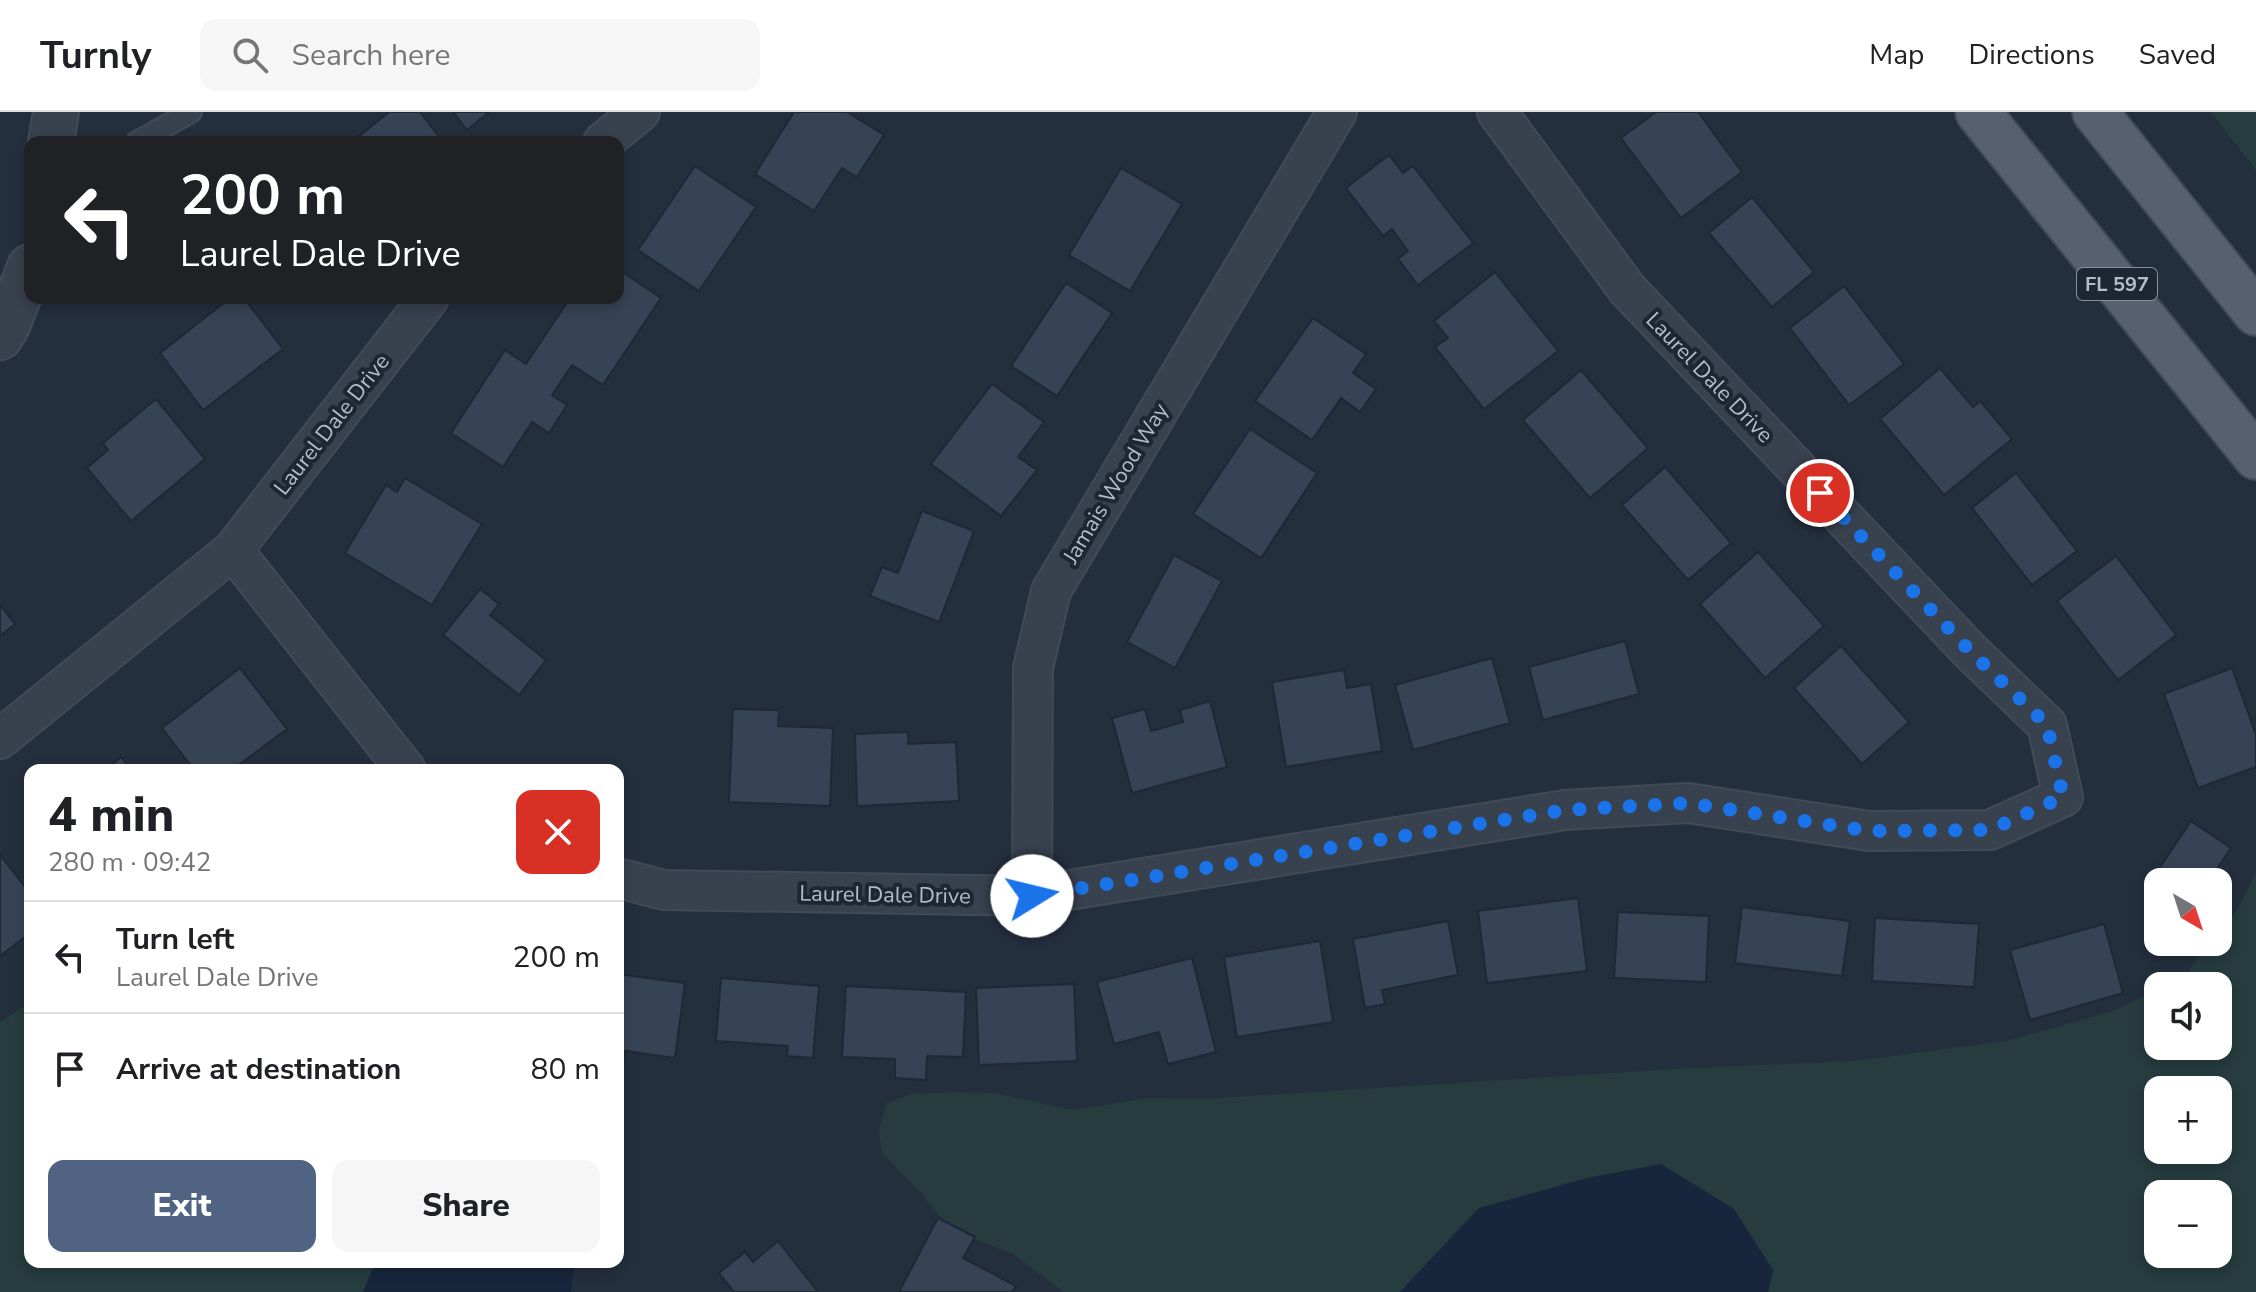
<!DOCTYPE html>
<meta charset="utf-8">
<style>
body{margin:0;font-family:"Nunito Sans",sans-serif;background:#f6f6f6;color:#202124;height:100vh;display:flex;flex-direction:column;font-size:30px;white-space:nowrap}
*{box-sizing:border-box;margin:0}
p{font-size:26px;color:#757577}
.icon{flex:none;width:44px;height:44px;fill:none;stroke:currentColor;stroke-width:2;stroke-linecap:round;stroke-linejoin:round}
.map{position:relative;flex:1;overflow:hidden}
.side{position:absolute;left:24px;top:652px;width:600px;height:504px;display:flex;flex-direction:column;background:#fff;border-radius:16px;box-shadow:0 4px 12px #0003}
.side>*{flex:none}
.banner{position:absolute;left:24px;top:24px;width:600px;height:168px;border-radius:16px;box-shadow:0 4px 12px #0003;background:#202124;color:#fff;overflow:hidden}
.needle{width:52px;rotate:141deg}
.tools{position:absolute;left:2144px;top:756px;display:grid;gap:16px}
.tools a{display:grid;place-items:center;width:88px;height:88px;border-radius:16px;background:#fff;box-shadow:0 4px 12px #0003;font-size:40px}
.pin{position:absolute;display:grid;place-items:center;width:68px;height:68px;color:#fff;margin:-34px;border:4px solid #fff;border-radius:50%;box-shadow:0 2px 8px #0007}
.me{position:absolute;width:88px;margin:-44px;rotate:81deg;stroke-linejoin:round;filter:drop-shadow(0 0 6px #0008)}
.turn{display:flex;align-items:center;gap:28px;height:168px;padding:0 24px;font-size:36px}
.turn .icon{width:104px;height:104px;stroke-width:2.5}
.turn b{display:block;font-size:56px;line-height:68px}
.round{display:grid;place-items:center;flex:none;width:84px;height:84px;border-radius:16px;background:#f6f6f6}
.head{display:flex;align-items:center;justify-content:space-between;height:136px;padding:0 24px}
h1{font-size:48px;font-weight:800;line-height:60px}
.action{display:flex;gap:16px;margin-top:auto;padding:16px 24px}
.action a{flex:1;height:92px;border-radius:16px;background:#506383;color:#fff;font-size:32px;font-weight:800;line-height:92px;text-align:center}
.action a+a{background:#f6f6f6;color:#202124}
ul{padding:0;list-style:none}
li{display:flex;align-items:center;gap:24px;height:112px;padding:0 24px;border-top:2px solid #e0e0e0}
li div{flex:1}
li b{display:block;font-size:30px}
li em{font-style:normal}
header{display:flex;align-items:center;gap:48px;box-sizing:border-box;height:112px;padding:0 40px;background:#fff;border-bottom:2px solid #e0e0e0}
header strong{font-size:38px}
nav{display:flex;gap:44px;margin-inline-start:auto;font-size:28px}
.search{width:560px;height:72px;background:#f6f6f6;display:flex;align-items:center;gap:20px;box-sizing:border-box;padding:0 28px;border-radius:16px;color:#757577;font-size:30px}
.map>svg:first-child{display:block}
.green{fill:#263c3f;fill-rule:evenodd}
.water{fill:#17263c}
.building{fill:#364354;stroke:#1f2835;stroke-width:2}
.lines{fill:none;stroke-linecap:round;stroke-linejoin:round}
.service-casing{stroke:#414a57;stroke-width:24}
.minor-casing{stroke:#414a57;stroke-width:42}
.tertiary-casing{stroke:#414a57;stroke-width:48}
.primary-casing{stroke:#414a57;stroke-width:48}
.service{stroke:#38414e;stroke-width:20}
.minor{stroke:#38414e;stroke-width:38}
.tertiary{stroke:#38414e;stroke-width:44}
.primary{stroke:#56606e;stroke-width:44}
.route{stroke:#1a73e8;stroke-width:14;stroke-dasharray:0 25.2}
.labels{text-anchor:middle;stroke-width:8;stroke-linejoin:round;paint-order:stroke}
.shield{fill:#1d2633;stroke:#878f9c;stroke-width:2}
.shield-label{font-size:20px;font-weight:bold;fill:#b4bcc9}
.street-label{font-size:22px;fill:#b4bcc9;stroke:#1d2633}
</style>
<header>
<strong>Turnly</strong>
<div class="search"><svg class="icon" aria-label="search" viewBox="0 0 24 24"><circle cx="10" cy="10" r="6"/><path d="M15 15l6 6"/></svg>Search here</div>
<nav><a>Map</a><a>Directions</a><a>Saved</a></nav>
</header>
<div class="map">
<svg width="2256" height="1180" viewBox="0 0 2256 1180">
<rect width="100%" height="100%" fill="#242f3e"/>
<g class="green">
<path d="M2211,0h45v58z"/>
<path d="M2256,761v419h-488l5,-22 -294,-62 -79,84h-336l-51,-38 -61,-23 -33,-40 -37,-38 -3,-23 8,-27 24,-9 45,-2 36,1 81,17 77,-12 52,1 488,-31 164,-7 153,-20 109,-31 42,-21v57h60v-60h-54l20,-10 27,-34h7v-9l20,-25zM2158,978h60v60h-60zM2158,1082h60v60h-60z"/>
<path d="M30,891v259h346l-13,30h-363v-270z"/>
</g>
<g class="water">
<path d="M1661,1052l73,45 39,61 -5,22h-368l79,-84 108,-30z"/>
<path d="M376,1150h199l-4,30h-208z"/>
</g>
<g class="building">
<path d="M389,0h31l23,30h-91z"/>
<path d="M453,0h36l-22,18z"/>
<path d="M794,0h53l37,23 -27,42 -15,-9 -28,43 -59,-37z"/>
<path d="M1656,0h42l44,60 -61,46 -60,-80z"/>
<path d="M1389,43l14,18 10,-7 60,77 -55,42 -20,-26 10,-8 -16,-22 -9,7 -37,-48z"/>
<path d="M695,54l61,41 -57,84 -61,-41z"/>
<path d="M1121,56l61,36 -52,87 -61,-36z"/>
<path d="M1752,85l62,75 -42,35 -63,-74z"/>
<path d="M618,157l43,29 -58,87 -31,-20 -20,30 15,10 -18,28 -17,-11 -29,45 -52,-34 54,-83 21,14 44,-66h48z"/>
<path d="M1495,160l63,79 -74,58 -49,-62 13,-9 -14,-17z"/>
<path d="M1066,171l46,30 -55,83 -46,-30z"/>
<path d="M1844,174l60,78 -55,41 -59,-77z"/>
<path d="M230,186h14l39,51 -80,61 -43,-57z"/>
<path d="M1313,206l53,36 -13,19 23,16 -16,23 -19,-14 -29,42 -57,-39z"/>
<path d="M1940,256l33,39 7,-6 32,38 -68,56 -64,-76z"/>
<path d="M1581,258l67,78 -58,50 -67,-78z"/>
<path d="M992,272l52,38 -26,35 19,13 -36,46 -70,-52z"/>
<path d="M156,287l49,60 -74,62 -44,-53 21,-18 -5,-7z"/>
<path d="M1250,317l67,44 -56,85 -68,-44z"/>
<path d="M1665,355l66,76 -43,37 -66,-75z"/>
<path d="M2016,361l61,78 -45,34 -60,-77z"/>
<path d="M405,366l77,46 -50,81 -87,-52 41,-68 11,7z"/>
<path d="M922,399l52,20 -35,91 -69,-26 12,-29 16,6z"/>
<path d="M1758,440l66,74 -59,52 -65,-74z"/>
<path d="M1174,443l48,26 -47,87 -48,-26z"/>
<path d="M2116,444l60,79 -58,45 -61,-79z"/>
<path d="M480,477l19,15 -9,11 56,45 -27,35 -76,-60z"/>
<path d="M0,493l15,19 -15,12z"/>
<path d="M1625,529l14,53 -96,26 -14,-53z"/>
<path d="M1841,534l68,76 -47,42 -68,-76z"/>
<path d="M1492,546l18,65 -97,27 -18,-65z"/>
<path d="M240,556l47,61 -55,41h-38l-32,-42z"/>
<path d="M2232,556l24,67v32l-58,21 -34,-94z"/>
<path d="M1344,558l3,18 24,-4 11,67 -96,16 -14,-85z"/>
<path d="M1210,589l17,66 -95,26 -20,-75 33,-9 6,22 32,-9 -3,-12z"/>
<path d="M733,597l46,1 -1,16 55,2 -3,78 -101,-4z"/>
<path d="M908,620v12l48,-2 3,59 -102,5 -2,-72z"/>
<path d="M121,645l10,13h-25z"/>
<path d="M2191,709l40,27 -23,34h-50v5l-8,-5z"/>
<path d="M0,743l30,38v40l-30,23z"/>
<path d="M1578,786l9,73 -100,12 -9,-72z"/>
<path d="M1742,795l108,14 -8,55 -107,-13z"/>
<path d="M1618,800l91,4 -3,66 -92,-4z"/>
<path d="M1875,806l104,6 -5,63 -102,-6z"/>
<path d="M1448,809l10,54 -76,15 3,14 -20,4 -12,-69z"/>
<path d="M2104,812l19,69 -93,27 -20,-70z"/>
<path d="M1320,829l13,81 -96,15 -13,-80z"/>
<path d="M1192,846l24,94 -48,12 -9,-32 -45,12 -17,-62z"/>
<path d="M618,862l67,9 -10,75 -50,-7 -2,14 -5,-1z"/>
<path d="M721,866l98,8 -6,72 -26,-2 1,-10 -72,-5z"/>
<path d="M1074,872l3,77 -98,4 -3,-77z"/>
<path d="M846,874l120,6 -3,65 -36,-1 -1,24 -31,-2v-19l-53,-2z"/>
<path d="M938,1106l37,19 -12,21 53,28 -4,6h-113z"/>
<path d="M778,1129l40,51h-84l-15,-19 26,-21 8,10z"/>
</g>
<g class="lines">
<defs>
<path id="service" d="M137,30l54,-30"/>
<g id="minor">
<path d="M603,30l37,-30"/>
<path d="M233,438l173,220"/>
<path d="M0,627l233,-189 196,-252"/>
<path d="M618,766l46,12 368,6 533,-86 123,-7 181,28 121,-1 73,-33 -16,-72 -77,-74 -343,-362 -130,-177"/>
<path d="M1032,784l1,-228 18,-77 286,-479"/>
</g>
<g id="tertiary">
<path d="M51,30l5,-30"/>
<path d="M0,225l7,-11 23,-59"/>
</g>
<g id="primary">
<path d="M1978,0l278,345"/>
<path d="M2095,0l161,201"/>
</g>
</defs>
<use href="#service" class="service-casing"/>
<use href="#minor" class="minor-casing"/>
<use href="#tertiary" class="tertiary-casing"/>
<use href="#primary" class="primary-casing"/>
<use href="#service" class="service"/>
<use href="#minor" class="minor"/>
<use href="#tertiary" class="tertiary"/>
<use href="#primary" class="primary"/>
</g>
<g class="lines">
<path class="route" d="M1032,784l533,-86 123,-7 181,28 121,-1 73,-33 -16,-72 -77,-74 -150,-158"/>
</g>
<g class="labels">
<rect class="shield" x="2077" y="156" width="80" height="32" rx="6"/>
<g class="shield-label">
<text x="2117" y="179">FL 597</text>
</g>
<g class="street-label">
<text transform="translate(1710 265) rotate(46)" y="8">Laurel Dale Drive</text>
<text transform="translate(331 312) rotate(-52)" y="8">Laurel Dale Drive</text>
<text transform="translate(1115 371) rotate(-59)" y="8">Jamais Wood Way</text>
<text transform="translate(885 782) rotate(1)" y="8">Laurel Dale Drive</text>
</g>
</g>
</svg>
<div class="tools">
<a><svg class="needle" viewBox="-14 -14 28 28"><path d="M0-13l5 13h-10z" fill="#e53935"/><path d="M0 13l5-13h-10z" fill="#757577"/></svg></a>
<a><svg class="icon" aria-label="sound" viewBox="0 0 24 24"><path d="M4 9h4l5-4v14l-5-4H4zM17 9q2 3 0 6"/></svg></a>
<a>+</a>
<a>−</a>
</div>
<div class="pin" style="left:1820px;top:381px;background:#d93025"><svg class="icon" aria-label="arrive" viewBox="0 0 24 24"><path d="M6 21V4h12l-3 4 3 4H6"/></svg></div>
<svg class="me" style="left:1032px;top:784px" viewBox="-20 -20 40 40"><circle r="19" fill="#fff"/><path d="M0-13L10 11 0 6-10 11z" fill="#1a73e8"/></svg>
<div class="banner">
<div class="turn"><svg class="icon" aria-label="left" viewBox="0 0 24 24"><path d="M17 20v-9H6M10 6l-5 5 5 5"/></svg><div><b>200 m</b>Laurel Dale Drive</div></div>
</div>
<section class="side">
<div class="head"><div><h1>4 min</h1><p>280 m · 09:42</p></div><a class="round" style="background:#d93025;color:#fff"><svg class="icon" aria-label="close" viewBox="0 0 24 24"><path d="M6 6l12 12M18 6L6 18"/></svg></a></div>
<ul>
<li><svg class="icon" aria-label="left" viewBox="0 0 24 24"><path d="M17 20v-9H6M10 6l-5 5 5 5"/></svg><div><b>Turn left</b><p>Laurel Dale Drive</p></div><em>200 m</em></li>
<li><svg class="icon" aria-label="arrive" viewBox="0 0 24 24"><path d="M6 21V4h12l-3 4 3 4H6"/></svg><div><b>Arrive at destination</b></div><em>80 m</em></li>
</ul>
<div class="action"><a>Exit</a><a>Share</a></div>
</section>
</div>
